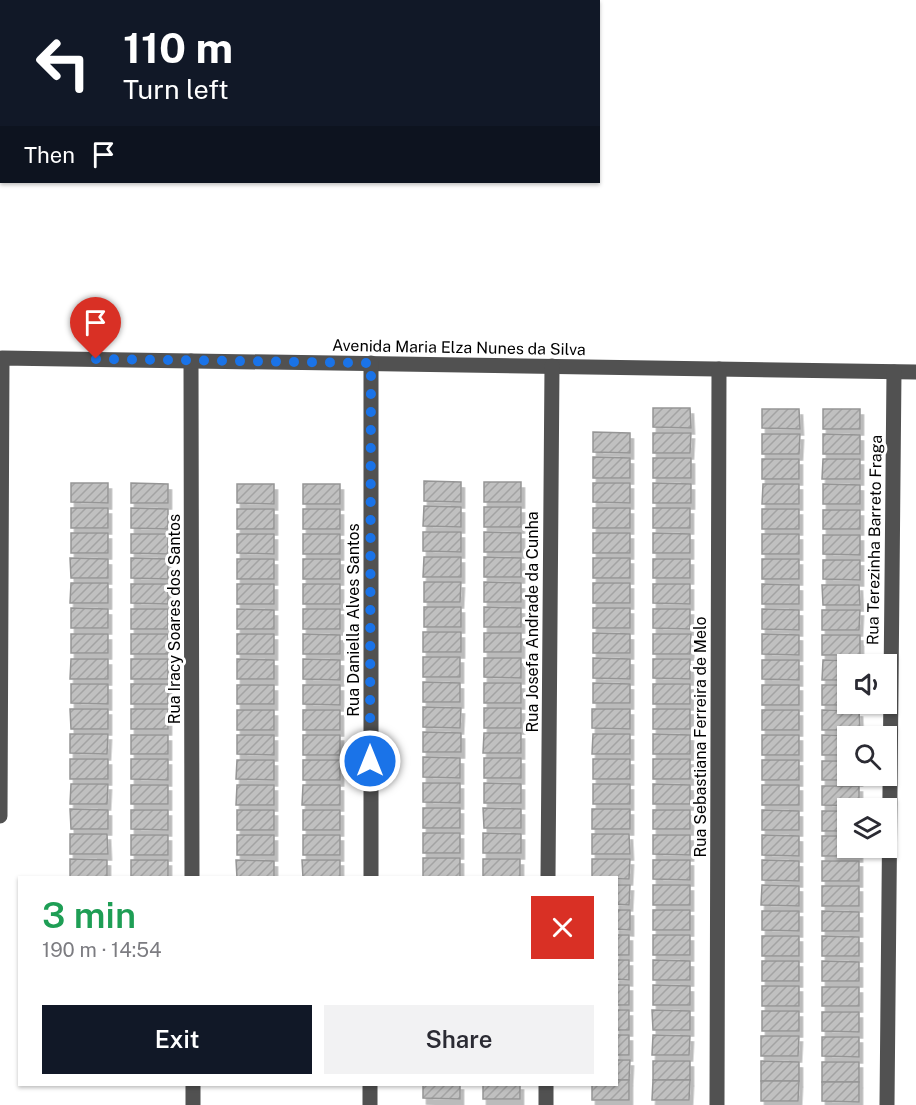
<!DOCTYPE html>
<meta charset="utf-8">
<style>
body{margin:0;font-family:"Public Sans",sans-serif;background:#f2f2f3;color:#2b2b33;height:100vh;display:flex;flex-direction:column;font-size:22px;white-space:nowrap}
*{box-sizing:border-box;margin:0}
p{font-size:20px;color:#7c7c81}
.icon{flex:none;width:33px;height:33px;fill:none;stroke:currentColor;stroke-width:2;stroke-linecap:round;stroke-linejoin:round}
.map{position:relative;flex:1;overflow:hidden}
.details{position:absolute;left:18px;top:876px;width:600px;height:210px;display:flex;flex-direction:column;background:#fff;border-radius:0px;box-shadow:0 2px 4px #0004}
.details>*{flex:none}
.banner{position:absolute;left:0px;top:0px;width:600px;height:183px;box-shadow:0 2px 4px #0004;background:#111827;color:#fff;overflow:hidden}
.fabs{position:absolute;left:837px;top:654px;display:grid;gap:12px}
.fabs a{display:grid;place-items:center;width:60px;height:60px;border-radius:0px;background:#fff;box-shadow:0 2px 4px #0004;font-size:30px}
.pin{position:absolute;display:grid;place-items:center;width:51px;height:51px;color:#fff;margin:-62px -26px;border-radius:50% 50% 50% 0;rotate:-45deg;box-shadow:0 0 6px #0007}
.pin .icon{rotate:45deg}
.me{position:absolute;width:66px;margin:-33px;rotate:0deg;stroke-linejoin:round;filter:drop-shadow(0 0 4px #0008)}
.turn{display:flex;align-items:center;gap:21px;height:126px;padding:0 24px;font-size:27px}
.turn .icon{width:78px;height:78px;stroke-width:2.5}
.turn b{display:block;font-size:42px;line-height:51px}
.then{display:flex;align-items:center;height:57px;padding:0 24px;background:#0003;gap:12px;font-size:22px}
.round{display:grid;place-items:center;flex:none;width:63px;height:63px;border-radius:0px;background:#f2f2f3}
.summary{display:flex;align-items:center;justify-content:space-between;height:102px;padding:0 24px}
h1{font-size:36px;font-weight:600;line-height:45px;color:#1e9e55}
.button{display:flex;gap:12px;margin-top:auto;padding:12px 24px}
.button a{flex:1;height:69px;border-radius:0px;background:#111827;color:#fff;font-size:24px;font-weight:600;line-height:69px;text-align:center}
.button a+a{background:#f2f2f3;color:#2b2b33}
.map>svg:first-child{display:block}
.building{fill:url(#building-hatch);stroke:#959595;stroke-width:1.5;filter:url(#shadow)}
.lines{fill:none;stroke-linecap:round;stroke-linejoin:round}
.minor{stroke:#515151;stroke-width:15}
.route{stroke:#1a73e8;stroke-width:10;stroke-dasharray:0 18}
.labels{text-anchor:middle;stroke-width:6;stroke-linejoin:round;paint-order:stroke}
.street-label{font-size:16px;fill:#000;stroke:#fff}
</style>
<div class="map">
<svg width="916" height="1105" viewBox="0 0 916 1105">
<defs>
<pattern id="building-hatch" width="6" height="6" patternUnits="userSpaceOnUse" patternTransform="scale(1.5)"><rect width="6" height="6" fill="#c0c0c0"/><path d="M-1 1l2-2M0 6l6-6M5 7l2-2" fill="none" stroke="#a3a3a3"/></pattern>
<filter id="shadow"><feDropShadow dx="3.5" dy="6" stdDeviation="0" flood-color="#0004"/></filter>
</defs>
<rect width="100%" height="100%" fill="#fff"/>
<g class="building">
<path d="M653,408h37l1,20 -38,-1z"/>
<path d="M762,409h37l1,20 -38,-1z"/>
<rect x="823" y="409" width="37" height="20"/>
<path d="M593,432l37,1v20l-37,-1z"/>
<path d="M653,433h38l-1,20h-37z"/>
<path d="M762,434h38l-1,20h-37z"/>
<path d="M823,434l37,1v19h-37z"/>
<path d="M593,457l37,1v20h-37z"/>
<rect x="653" y="458" width="38" height="20"/>
<rect x="762" y="459" width="37" height="20"/>
<path d="M823,459h37v20h-38z"/>
<path d="M424,481l37,1v20l-37,-1z"/>
<rect x="484" y="482" width="37" height="20"/>
<path d="M71,483h37v20l-37,-1z"/>
<path d="M131,483l37,1v19h-37z"/>
<path d="M593,483h37v20l-37,-1z"/>
<path d="M653,483l38,1v19h-38z"/>
<path d="M237,484h37v20l-37,-1z"/>
<rect x="303" y="484" width="37" height="20"/>
<path d="M763,484h36v20h-37z"/>
<path d="M823,484l37,1v19h-37z"/>
<path d="M424,506l37,1v20l-38,-1z"/>
<rect x="484" y="507" width="37" height="20"/>
<rect x="71" y="508" width="37" height="20"/>
<path d="M131,508l37,1v20l-37,-1z"/>
<rect x="593" y="508" width="37" height="20"/>
<rect x="653" y="508" width="37" height="20"/>
<rect x="237" y="509" width="37" height="20"/>
<rect x="303" y="509" width="37" height="20"/>
<rect x="762" y="509" width="37" height="20"/>
<rect x="823" y="510" width="37" height="19"/>
<path d="M423,532h38v20l-38,-1z"/>
<path d="M484,532l37,1v19h-37z"/>
<rect x="71" y="533" width="37" height="20"/>
<rect x="593" y="533" width="37" height="20"/>
<path d="M653,533l37,1v19h-37z"/>
<path d="M131,534h37v20l-37,-1z"/>
<path d="M237,534h37v20l-37,-1z"/>
<rect x="303" y="534" width="37" height="20"/>
<rect x="762" y="534" width="37" height="20"/>
<path d="M823,535h37v20l-37,-1z"/>
<path d="M424,557h37v20h-38z"/>
<path d="M484,557l37,1v19h-37z"/>
<path d="M70,558l38,1v19h-37z"/>
<path d="M131,558l37,1v20l-37,-1z"/>
<rect x="593" y="558" width="37" height="20"/>
<rect x="237" y="559" width="37" height="20"/>
<rect x="303" y="559" width="37" height="20"/>
<rect x="653" y="559" width="37" height="19"/>
<rect x="762" y="559" width="37" height="20"/>
<path d="M823,560h37v20l-37,-1z"/>
<path d="M424,582h37l-1,20h-36z"/>
<path d="M484,582l37,1v19h-37z"/>
<path d="M71,583h37v20h-38z"/>
<rect x="593" y="583" width="37" height="20"/>
<path d="M131,584h37v20l-37,-1z"/>
<rect x="237" y="584" width="37" height="20"/>
<rect x="303" y="584" width="37" height="20"/>
<path d="M653,584h37v20l-37,-1z"/>
<path d="M762,584l37,1v19h-37z"/>
<path d="M822,585h37l1,20h-37z"/>
<rect x="424" y="607" width="37" height="20"/>
<path d="M484,607l37,1v19h-37z"/>
<path d="M71,608l37,1v19h-37z"/>
<rect x="593" y="608" width="37" height="20"/>
<rect x="131" y="609" width="37" height="20"/>
<path d="M237,609l37,1v19h-37z"/>
<rect x="303" y="609" width="37" height="20"/>
<path d="M653,609h37v20l-37,-1z"/>
<path d="M762,609l37,1v20l-37,-1z"/>
<path d="M822,610h38l-1,20h-37z"/>
<rect x="423" y="632" width="38" height="20"/>
<rect x="484" y="633" width="37" height="19"/>
<path d="M593,633l37,1v19h-37z"/>
<rect x="71" y="634" width="37" height="19"/>
<rect x="131" y="634" width="37" height="20"/>
<rect x="237" y="634" width="37" height="20"/>
<path d="M303,634l37,1v19h-37z"/>
<path d="M653,634h38l-1,20h-37z"/>
<path d="M762,634l37,1v20l-37,-1z"/>
<rect x="822" y="635" width="38" height="20"/>
<rect x="423" y="657" width="37" height="20"/>
<path d="M484,658h37v20l-37,-1z"/>
<path d="M593,658l37,1v20l-37,-1z"/>
<path d="M71,659h37v20h-38z"/>
<rect x="131" y="659" width="37" height="20"/>
<path d="M237,659l37,1v19h-37z"/>
<path d="M303,659l37,1v20l-37,-1z"/>
<path d="M653,659h37v20l-37,-1z"/>
<path d="M762,660h37v20l-37,-1z"/>
<path d="M823,660l37,1v3h-12v16h-26z"/>
<path d="M423,682l37,1v19h-37z"/>
<rect x="484" y="683" width="37" height="20"/>
<path d="M593,683l37,1v19h-37z"/>
<path d="M71,684h37v20l-37,-1z"/>
<rect x="131" y="684" width="37" height="20"/>
<rect x="653" y="684" width="37" height="20"/>
<rect x="237" y="685" width="37" height="19"/>
<path d="M303,685h37v20l-37,-1z"/>
<rect x="762" y="685" width="37" height="20"/>
<path d="M822,685h26v19h11v1h-37z"/>
<path d="M423,707l38,1 -1,20 -37,-1z"/>
<rect x="484" y="708" width="37" height="20"/>
<path d="M70,709h38v20h-37z"/>
<rect x="131" y="709" width="37" height="20"/>
<path d="M592,709h38v20l-38,-1z"/>
<rect x="653" y="709" width="37" height="20"/>
<rect x="237" y="710" width="37" height="20"/>
<rect x="303" y="710" width="37" height="20"/>
<rect x="762" y="710" width="37" height="20"/>
<path d="M822,710l37,1 1,19h-38z"/>
<path d="M423,732l38,1v19h-38z"/>
<path d="M484,733h37v20h-38z"/>
<path d="M70,734h38l-1,20 -37,-1z"/>
<path d="M593,734h37v20h-38z"/>
<path d="M653,734l37,1v19h-37z"/>
<rect x="131" y="735" width="37" height="19"/>
<path d="M237,735h37v20l-37,-1z"/>
<rect x="303" y="735" width="37" height="20"/>
<rect x="762" y="735" width="37" height="20"/>
<path d="M822,735l37,1h-11v19h-26z"/>
<path d="M423,757l37,1v20l-37,-1z"/>
<rect x="484" y="758" width="37" height="20"/>
<rect x="70" y="759" width="38" height="20"/>
<path d="M131,759h37v21l-37,-1z"/>
<rect x="593" y="759" width="37" height="20"/>
<rect x="653" y="759" width="37" height="20"/>
<path d="M237,760h37v20l-38,-1z"/>
<rect x="303" y="760" width="37" height="20"/>
<rect x="762" y="760" width="37" height="20"/>
<path d="M822,761h26v15h11v4h-37z"/>
<path d="M423,783h37v20l-37,-1z"/>
<path d="M484,783l37,1v19h-37z"/>
<path d="M71,784h37l-1,20h-37z"/>
<rect x="593" y="784" width="37" height="20"/>
<path d="M653,784l37,1v19h-37z"/>
<rect x="131" y="785" width="37" height="19"/>
<path d="M237,785h37v20h-38z"/>
<path d="M303,785h37v20h-38z"/>
<rect x="762" y="785" width="37" height="20"/>
<path d="M822,786h37v20l-37,-1z"/>
<rect x="423" y="808" width="37" height="20"/>
<path d="M483,808l38,1v19h-37z"/>
<path d="M70,809l38,1v19h-37z"/>
<rect x="592" y="809" width="38" height="20"/>
<path d="M131,810h37v20l-37,-1z"/>
<rect x="237" y="810" width="37" height="20"/>
<rect x="303" y="810" width="37" height="20"/>
<rect x="653" y="810" width="37" height="19"/>
<path d="M762,810l37,1v19h-37z"/>
<rect x="822" y="811" width="26" height="20"/>
<rect x="423" y="833" width="37" height="20"/>
<path d="M483,833l38,1v19h-38z"/>
<path d="M70,834h37l1,20h-38z"/>
<path d="M592,834h37l1,20h-38z"/>
<rect x="131" y="835" width="37" height="20"/>
<rect x="237" y="835" width="37" height="20"/>
<rect x="303" y="835" width="37" height="20"/>
<path d="M653,835h37v20l-37,-1z"/>
<path d="M762,835l37,1v20l-37,-1z"/>
<path d="M822,836h26v12h11v8h-37z"/>
<rect x="423" y="858" width="37" height="20"/>
<path d="M70,859l37,1v18h-37z"/>
<rect x="483" y="859" width="37" height="19"/>
<path d="M592,859h38l-1,20 -37,-1z"/>
<rect x="131" y="860" width="37" height="18"/>
<path d="M236,860l38,1v17h-37z"/>
<path d="M302,860h38v18h-37z"/>
<path d="M653,860h37v20l-37,-1z"/>
<path d="M762,860l37,1v20l-37,-1z"/>
<rect x="822" y="861" width="37" height="20"/>
<path d="M616,885h14l-1,20 -13,-1z"/>
<rect x="653" y="885" width="37" height="20"/>
<path d="M762,885l37,1v20l-38,-1z"/>
<rect x="822" y="886" width="37" height="20"/>
<path d="M616,910h14v20l-14,-1z"/>
<rect x="653" y="910" width="37" height="20"/>
<path d="M762,911h37v20l-37,-1z"/>
<path d="M822,911l37,1v19h-37z"/>
<rect x="616" y="935" width="13" height="20"/>
<rect x="653" y="935" width="37" height="20"/>
<rect x="762" y="936" width="37" height="20"/>
<path d="M822,936l37,1v19h-37z"/>
<path d="M616,960h13v20l-13,-1z"/>
<path d="M653,960l37,1v19h-37z"/>
<rect x="762" y="961" width="37" height="20"/>
<path d="M822,961l37,1v19h-37z"/>
<rect x="616" y="985" width="13" height="20"/>
<path d="M653,985l37,1v19h-37z"/>
<rect x="762" y="986" width="37" height="20"/>
<rect x="822" y="987" width="37" height="19"/>
<rect x="616" y="1010" width="13" height="20"/>
<path d="M652,1010l38,1v19h-37z"/>
<rect x="762" y="1011" width="37" height="20"/>
<path d="M822,1012h37v20l-37,-1z"/>
<rect x="616" y="1035" width="13" height="20"/>
<path d="M653,1035l37,1 -1,19h-37z"/>
<path d="M761,1036h38l-1,20h-37z"/>
<path d="M822,1037h37v20l-37,-1z"/>
<path d="M616,1060h14l-1,20h-13z"/>
<rect x="653" y="1061" width="37" height="19"/>
<path d="M761,1061l38,1v19h-38z"/>
<rect x="822" y="1062" width="37" height="20"/>
<path d="M616,1080h13v20h-37v-16h24z"/>
<path d="M653,1080h37l-1,20h-37z"/>
<path d="M761,1081h38l-1,20h-37z"/>
<path d="M822,1082h37v20l-37,-1z"/>
<path d="M423,1084h37v15l-37,-1z"/>
<rect x="483" y="1084" width="37" height="15"/>
</g>
<g class="lines">
<g class="minor">
<path d="M191,361l1,517"/>
<path d="M0,816l2,-458 914,14"/>
<path d="M371,878v-515"/>
<path d="M548,878l4,-512"/>
<path d="M193,1084v21"/>
<path d="M370,1105v-21"/>
<path d="M546,1105v-21"/>
<path d="M717,1105l2,-736"/>
<path d="M887,1105l7,-733"/>
</g>
</g>
<g class="lines">
<path class="route" d="M96,359l275,4 -1,398"/>
</g>
<g class="labels">
<g class="street-label">
<text transform="translate(459 347) rotate(1)" y="6">Avenida Maria Elza Nunes da Silva</text>
<text transform="translate(874 540) rotate(-89)" y="6">Rua Terezinha Barreto Fraga</text>
<text transform="translate(174 619) rotate(-90)" y="6">Rua Iracy Soares dos Santos</text>
<text transform="translate(353 620) rotate(-90)" y="6">Rua Daniella Alves Santos</text>
<text transform="translate(532 622) rotate(-90)" y="6">Rua Josefa Andrade da Cunha</text>
<text transform="translate(700 737) rotate(-90)" y="6">Rua Sebastiana Ferreira de Melo</text>
</g>
</g>
</svg>
<div class="fabs">
<a><svg class="icon" aria-label="sound" viewBox="0 0 24 24"><path d="M4 9h4l5-4v14l-5-4H4zM17 9q2 3 0 6"/></svg></a>
<a><svg class="icon" aria-label="search" viewBox="0 0 24 24"><circle cx="10" cy="10" r="6"/><path d="M15 15l6 6"/></svg></a>
<a><svg class="icon" aria-label="layers" viewBox="0 0 24 24"><path d="M12 4l9 5-9 5-9-5zM3 14l9 5 9-5"/></svg></a>
</div>
<div class="pin" style="left:96px;top:359px;background:#d93025"><svg class="icon" aria-label="arrive" viewBox="0 0 24 24"><path d="M6 21V4h12l-3 4 3 4H6"/></svg></div>
<svg class="me" style="left:370px;top:761px" viewBox="-20 -20 40 40"><circle r="17" fill="#1a73e8" stroke="#fff" stroke-width="3"/><path d="M0-11L8 9 0 5-8 9z" fill="#fff"/></svg>
<div class="banner">
<div class="turn"><svg class="icon" aria-label="left" viewBox="0 0 24 24"><path d="M17 20v-9H6M10 6l-5 5 5 5"/></svg><div><b>110 m</b>Turn left</div></div>
<div class="then">Then<svg class="icon" aria-label="arrive" viewBox="0 0 24 24"><path d="M6 21V4h12l-3 4 3 4H6"/></svg></div>
</div>
<section class="details">
<div class="summary"><div><h1>3 min</h1><p>190 m · 14:54</p></div><a class="round" style="background:#d93025;color:#fff"><svg class="icon" aria-label="close" viewBox="0 0 24 24"><path d="M6 6l12 12M18 6L6 18"/></svg></a></div>
<div class="button"><a>Exit</a><a>Share</a></div>
</section>
</div>
